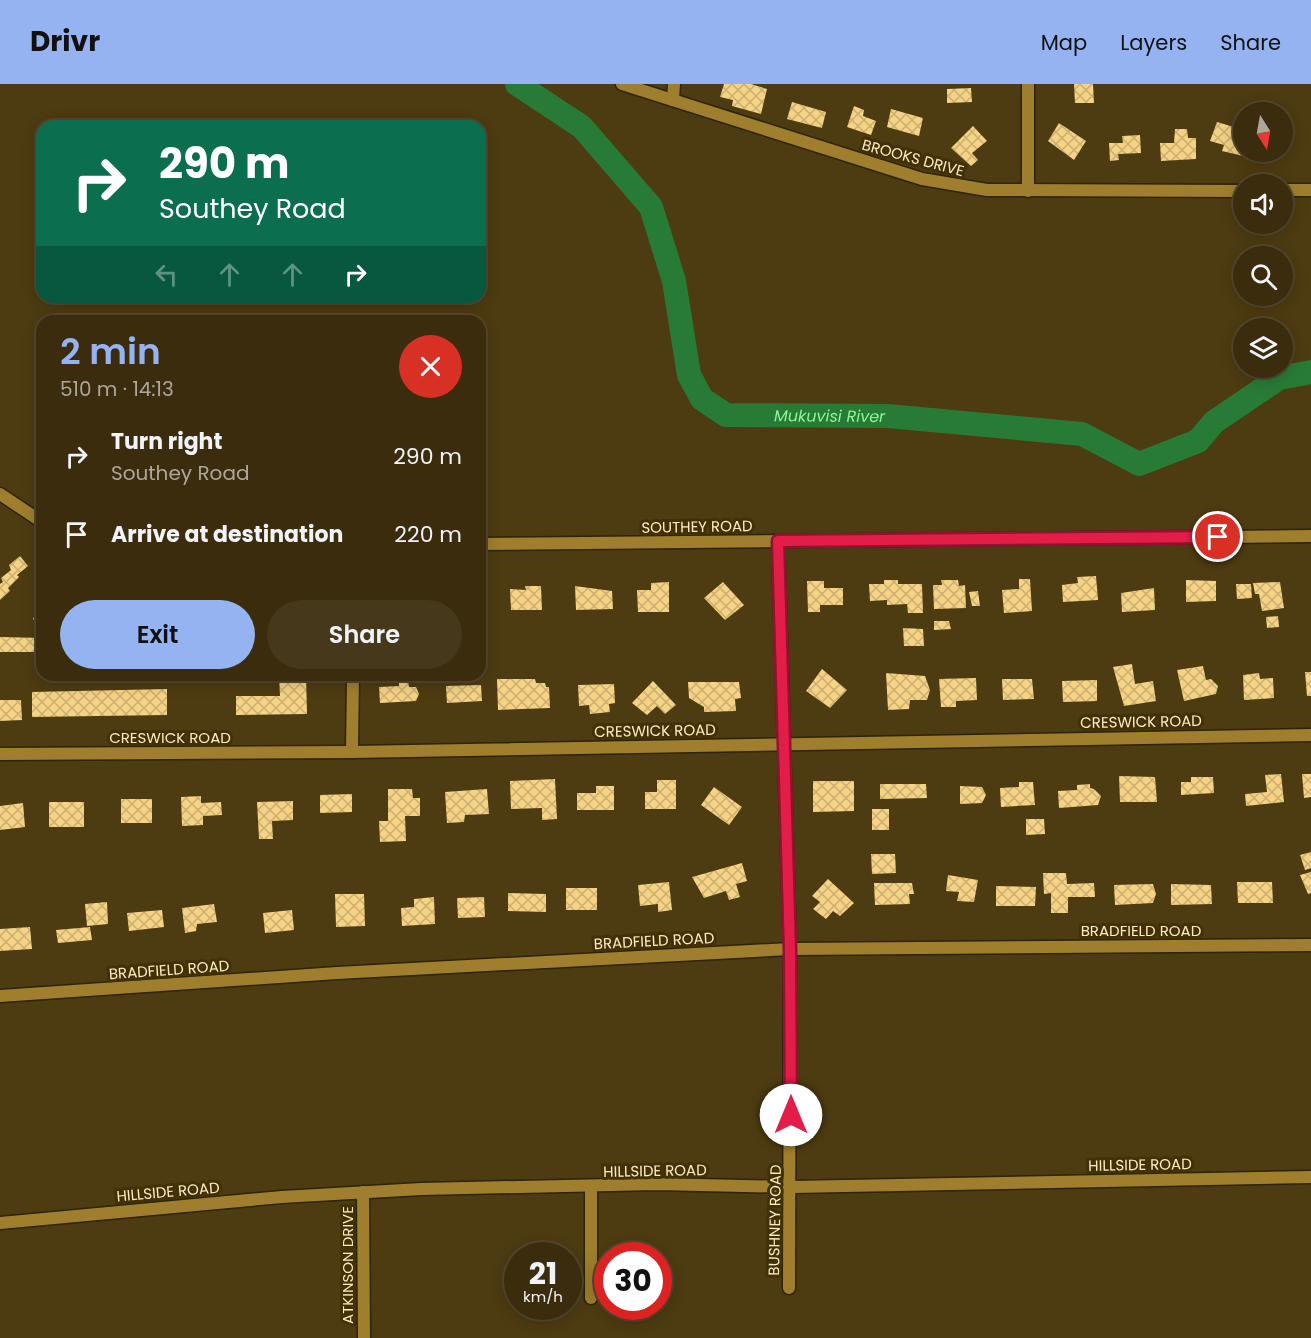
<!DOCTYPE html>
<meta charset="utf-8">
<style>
body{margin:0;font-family:Poppins,sans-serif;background:#45381b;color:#f1f3f6;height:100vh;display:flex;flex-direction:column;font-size:22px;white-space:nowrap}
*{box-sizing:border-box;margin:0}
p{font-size:20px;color:#aba79d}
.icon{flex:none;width:33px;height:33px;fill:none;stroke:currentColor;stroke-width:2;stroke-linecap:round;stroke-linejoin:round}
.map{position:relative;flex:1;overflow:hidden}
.details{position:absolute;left:36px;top:231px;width:450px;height:366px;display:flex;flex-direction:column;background:#3a2c0d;border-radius:18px;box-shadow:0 3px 15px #0003,0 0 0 2px #54482e}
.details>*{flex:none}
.hud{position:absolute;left:36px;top:36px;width:450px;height:183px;border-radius:18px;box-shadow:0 3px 15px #0003,0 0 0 2px #54482e;background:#0b6e4f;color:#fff;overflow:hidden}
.needle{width:39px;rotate:169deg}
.buttons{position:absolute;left:1233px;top:18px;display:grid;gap:12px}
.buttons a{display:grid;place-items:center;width:60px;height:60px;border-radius:50%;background:#3a2c0d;box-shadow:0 3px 15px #0003,0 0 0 2px #54482e;font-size:30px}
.speed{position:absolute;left:504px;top:1158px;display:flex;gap:12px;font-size:30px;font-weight:700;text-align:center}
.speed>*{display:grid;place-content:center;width:78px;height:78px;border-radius:50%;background:#3a2c0d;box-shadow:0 3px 15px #0003,0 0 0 2px #54482e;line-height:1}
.speed small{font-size:15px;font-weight:400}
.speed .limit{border:9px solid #d22;background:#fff;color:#111}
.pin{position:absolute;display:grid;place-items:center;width:51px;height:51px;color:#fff;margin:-26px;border:3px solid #fff;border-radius:50%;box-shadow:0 2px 6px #0007}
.me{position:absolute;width:66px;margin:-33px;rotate:0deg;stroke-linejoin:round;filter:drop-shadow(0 0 4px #0008)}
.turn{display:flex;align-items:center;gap:21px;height:126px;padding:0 24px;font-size:27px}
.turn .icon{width:78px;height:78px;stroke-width:2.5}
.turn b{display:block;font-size:42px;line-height:51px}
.lanes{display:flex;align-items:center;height:57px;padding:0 24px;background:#0003;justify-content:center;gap:30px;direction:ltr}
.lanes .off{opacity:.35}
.round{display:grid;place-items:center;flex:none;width:63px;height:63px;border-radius:32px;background:#45381b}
.headline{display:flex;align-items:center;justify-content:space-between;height:102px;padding:0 24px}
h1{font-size:36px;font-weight:600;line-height:45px;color:#95b2f1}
.button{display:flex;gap:12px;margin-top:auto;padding:12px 24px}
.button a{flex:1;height:69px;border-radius:36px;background:#95b2f1;color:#111;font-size:24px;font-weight:600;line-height:69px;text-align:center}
.button a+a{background:#45381b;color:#f1f3f6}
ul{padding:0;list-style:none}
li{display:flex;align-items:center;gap:18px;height:78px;padding:0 24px}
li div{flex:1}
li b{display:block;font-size:22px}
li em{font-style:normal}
header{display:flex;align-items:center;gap:36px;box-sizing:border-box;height:84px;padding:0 30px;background:#95b2f1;color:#111}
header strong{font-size:28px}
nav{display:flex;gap:33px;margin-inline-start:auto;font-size:21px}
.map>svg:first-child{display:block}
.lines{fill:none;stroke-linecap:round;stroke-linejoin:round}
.river{stroke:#287b36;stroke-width:24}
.building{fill:url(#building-cross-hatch)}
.street-casing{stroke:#2e230b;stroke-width:15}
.street{stroke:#9f7e2e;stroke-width:12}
.route-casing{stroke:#92132f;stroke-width:15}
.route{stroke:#e11d48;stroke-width:10}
.labels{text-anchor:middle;stroke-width:6;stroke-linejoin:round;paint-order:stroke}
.street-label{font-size:15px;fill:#fbeac5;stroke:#423105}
.water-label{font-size:16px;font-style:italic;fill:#8df598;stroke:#423105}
</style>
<header>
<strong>Drivr</strong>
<nav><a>Map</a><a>Layers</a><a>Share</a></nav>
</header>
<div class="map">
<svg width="1311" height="1254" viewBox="0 0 1311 1254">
<defs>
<pattern id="building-cross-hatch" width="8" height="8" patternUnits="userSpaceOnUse" patternTransform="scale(1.5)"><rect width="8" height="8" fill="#f5d284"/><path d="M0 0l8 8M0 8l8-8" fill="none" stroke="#caaf72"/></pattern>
</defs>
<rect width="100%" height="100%" fill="#4d3b11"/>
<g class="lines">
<path class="river" id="s1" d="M517,0l65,43 69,80 23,74 15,94 13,24 24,16 162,1 194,18 57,30 59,-23 16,-19 65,-44 32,-6"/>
</g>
<g class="building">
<path d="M724,0h27l16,5 -6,25 -29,-8 1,-6 -13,-3z"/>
<path d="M1074,0h19l1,19h-19z"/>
<path d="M971,4l1,14 -25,1v-14z"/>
<path d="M792,18l34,10 -4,16 -35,-9z"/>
<path d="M854,22l10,4 -1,6 13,5 -5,14 -24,-8z"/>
<path d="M891,25l32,9 -4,18 -32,-9z"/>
<path d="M1217,38l27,8 -1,26 -21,-5 2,-6 -14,-4z"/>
<path d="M1059,39l27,18 -12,19 -26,-19z"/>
<path d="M973,42l14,15 -15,12 6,7 -7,6 -20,-18z"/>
<path d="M1175,45h12l1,9h8v21l-35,2 -1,-18h14z"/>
<path d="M1140,51l1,18 -23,1 1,6 -9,1 -1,-18h14l-1,-7z"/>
<path d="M20,472l8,10 -11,9 2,2 -11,11 2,3 -10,9v-16l3,-2 -2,-4 10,-8 -2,-5z"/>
<path d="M1096,492l2,24 -35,2 -1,-17 16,-2 -1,-6z"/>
<path d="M1019,495h11l2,32 -28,2 -2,-23 17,-1z"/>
<path d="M884,496h14v4h24l1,29h-15l-1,-9 -20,1v-5l-17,1 -1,-17h15z"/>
<path d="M941,496h17l1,6 6,-1 1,23 -32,1 -1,-24h9z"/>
<path d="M1186,496l30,1v20l-30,1z"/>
<path d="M807,497h17v7h19v17h-23v7h-12z"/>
<path d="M669,498v30h-31l-1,-22h14v-7z"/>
<path d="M723,498l21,23 -19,15 -21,-22z"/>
<path d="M1280,498l4,26 -22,3 -3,-17h-4l-2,-11z"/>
<path d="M1236,500h15l1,14 -15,1z"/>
<path d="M525,502h16l1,24h-31l-1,-21 16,1z"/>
<path d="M575,502l37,5 1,18 -37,1z"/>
<path d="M1154,504l1,22 -33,2 -1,-19z"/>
<path d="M978,507l2,15h-8l-3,-14z"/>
<path d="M480,508h4l2,21h-6z"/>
<path d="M42,519v22l-9,-6z"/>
<path d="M1278,532l1,11 -12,1 -1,-11z"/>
<path d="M934,537h15l2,8 -17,1z"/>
<path d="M903,544l20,1 1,17h-20z"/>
<path d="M0,553l42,1v14h-42z"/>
<path d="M1132,580l3,20 18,-3 3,20 -32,5 -11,-39z"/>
<path d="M1203,582l3,14 5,-1 7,7 -2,8 -32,7 -7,-31z"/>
<path d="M822,585l25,21 -17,18 -24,-17z"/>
<path d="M1305,588h6v24h-4z"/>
<path d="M886,589l39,3 5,14 -3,10h-17l-1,9 -21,1z"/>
<path d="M1259,589l1,6 13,-1 1,20 -30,2 -1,-25z"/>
<path d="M279,591h27l1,39 -71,1v-19h44z"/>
<path d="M976,594l1,22 -21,1v6h-15l-2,-28z"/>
<path d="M497,595h38l1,4h9l1,4h3l1,21 -52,2z"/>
<path d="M1002,595h30l2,20 -31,1z"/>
<path d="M399,596h9l1,7h7l3,7 -3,7 -36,2 -1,-16 20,-1z"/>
<path d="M1097,596v21l-34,1 -1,-21z"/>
<path d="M653,597l23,24 -11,9 -8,-8 -10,9 -15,-12z"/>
<path d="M688,598h51l2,16 -6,1 1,12 -32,1v-5l-15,-9z"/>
<path d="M614,600l1,19 -6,1 1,8 -20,2 -1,-9 -10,1 -1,-21z"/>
<path d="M481,601l1,16 -35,2 -1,-17z"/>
<path d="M167,605v26l-135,2v-25z"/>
<path d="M0,616h21l1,20 -22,1z"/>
<path d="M1281,690l3,28 -38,4 -1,-12 22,-2 -2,-17z"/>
<path d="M1302,690h9v23l-7,1z"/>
<path d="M1119,692l36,1 2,25h-37z"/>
<path d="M1191,693h22l1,16 -33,2v-13h10z"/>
<path d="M555,695l2,40 -15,1v-12l-31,1 -1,-28z"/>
<path d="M657,696h19v29h-31v-17h12z"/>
<path d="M813,697h41v30l-41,1z"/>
<path d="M1019,698h14l2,23 -34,2 -1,-19 19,-1z"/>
<path d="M880,700h46l1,14 -47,1z"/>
<path d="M1090,700v4l4,1 7,7 -3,9 -39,3 -1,-17 19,-1v-5z"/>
<path d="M596,702h18v24h-37v-17h19z"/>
<path d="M960,702l22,1 4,8 -4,8 -22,1z"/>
<path d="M714,703l28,20 -13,18 -28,-20z"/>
<path d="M388,705h24l1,9h7v18h-15l1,25 -26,1 -1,-21h9z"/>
<path d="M487,705l2,25 -24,1 -1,7 -17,1 -2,-31z"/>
<path d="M352,710v18l-32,1v-18z"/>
<path d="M201,712v7l20,-1 1,13 -19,1v9l-21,1 -1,-29z"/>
<rect x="121" y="715" width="31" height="24"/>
<path d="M293,717v19l-21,1 1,18h-14l-2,-37z"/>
<rect x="49" y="718" width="35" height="25"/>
<path d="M23,719l2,24 -25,3v-24z"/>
<rect x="872" y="725" width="17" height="21"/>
<path d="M1026,735h18l1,15 -19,1z"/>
<path d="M1311,768v16l-6,2 -5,-15z"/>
<path d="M871,770h24l1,19 -24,1z"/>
<path d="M742,779l5,18 -11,3 4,13 -11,3 -3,-9 -22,7 -12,-21z"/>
<path d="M1311,788v21l-3,1 -8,-19z"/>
<path d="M1043,789h23l1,11 27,-1 1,14h-27v16h-17v-20l-7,1z"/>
<path d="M948,791l30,5 -4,22 -17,-1 2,-9 -13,-1z"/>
<path d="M828,795l26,24 -14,13 -7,-5 -7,8 -13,-10 7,-7 -8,-6z"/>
<path d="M669,798l3,28 -14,2v-8l-18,2 -2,-21z"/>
<path d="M1237,798h35l1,21h-35z"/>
<path d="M874,799h38l2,11h-5l1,10 -35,1z"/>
<path d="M1153,800l3,10 -3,9 -38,2 -1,-20z"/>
<path d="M1171,800l40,1 1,19 -41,1z"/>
<path d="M996,802l40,1 -1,19h-39z"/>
<rect x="566" y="804" width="31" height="22"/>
<path d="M508,809l38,1v18l-38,-1z"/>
<path d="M335,810h29l1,32 -29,1z"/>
<path d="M434,813l1,27 -33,2 -1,-18 13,-1v-8z"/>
<path d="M484,813l1,20 -27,1 -1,-20z"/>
<path d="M107,818l1,22 -21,2 -2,-22z"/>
<path d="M214,820l3,18 -20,2 -1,7 -11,2 -3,-25z"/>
<path d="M162,826l2,17 -35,4 -2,-18z"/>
<path d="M292,826l2,20 -29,3 -2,-20z"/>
<path d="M30,843l2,22 -32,2v-22z"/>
<path d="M90,843l2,13 -34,3 -2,-13z"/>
</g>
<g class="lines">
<defs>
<g id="street">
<path d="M622,0l300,95 65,11 257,1"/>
<path d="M1028,0v107"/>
<path d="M673,16l1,-16"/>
<path d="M1282,106h29"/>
<path d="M0,410l42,28"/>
<path d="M778,457l12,408 -1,339"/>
<path d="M480,460l831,-8"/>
<path d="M352,668l1,-77"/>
<path d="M0,670l352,-2 959,-17"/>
<path d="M0,912l337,-23 453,-24 521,-4"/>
<path d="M591,1103v111"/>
<path d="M363,1108l1,146"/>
<path d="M0,1139l282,-26 139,-8 236,-5 135,3 519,-10"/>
</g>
</defs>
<use href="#street" class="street-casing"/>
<use href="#street" class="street"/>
</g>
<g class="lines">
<defs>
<path id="route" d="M791,1031l-1,-166 -12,-408 440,-4"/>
</defs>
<use href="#route" class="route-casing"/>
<use href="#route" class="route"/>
</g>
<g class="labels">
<g class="street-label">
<text transform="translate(913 74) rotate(15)" y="5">BROOKS DRIVE</text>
<text transform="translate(697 443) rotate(-1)" y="5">SOUTHEY ROAD</text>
<text transform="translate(1141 638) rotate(-1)" y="5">CRESWICK ROAD</text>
<text transform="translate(655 647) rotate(-1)" y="5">CRESWICK ROAD</text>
<text x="170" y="659">CRESWICK ROAD</text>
<text x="1141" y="852">BRADFIELD ROAD</text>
<text transform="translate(654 857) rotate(-3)" y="5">BRADFIELD ROAD</text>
<text transform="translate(169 886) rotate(-4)" y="5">BRADFIELD ROAD</text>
<text transform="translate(1140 1081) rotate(-1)" y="5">HILLSIDE ROAD</text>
<text transform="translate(655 1087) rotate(-1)" y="5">HILLSIDE ROAD</text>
<text transform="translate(168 1108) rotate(-5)" y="5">HILLSIDE ROAD</text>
<text transform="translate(775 1136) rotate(-89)" y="5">BUSHNEY ROAD</text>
<text transform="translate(348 1181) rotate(-90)" y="5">ATKINSON DRIVE</text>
</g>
<g class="water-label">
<text dy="6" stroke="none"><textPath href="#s1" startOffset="516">Mukuvisi River</textPath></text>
</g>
</g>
</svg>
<div class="buttons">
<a><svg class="needle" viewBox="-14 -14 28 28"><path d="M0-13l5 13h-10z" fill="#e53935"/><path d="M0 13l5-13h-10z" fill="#aba79d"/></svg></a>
<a><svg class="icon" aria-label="sound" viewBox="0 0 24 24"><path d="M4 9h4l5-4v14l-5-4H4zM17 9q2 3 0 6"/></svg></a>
<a><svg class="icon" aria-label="search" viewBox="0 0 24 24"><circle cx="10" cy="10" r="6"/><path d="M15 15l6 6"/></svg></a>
<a><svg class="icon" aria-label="layers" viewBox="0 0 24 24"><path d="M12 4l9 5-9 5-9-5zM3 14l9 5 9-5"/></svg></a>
</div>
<div class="speed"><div>21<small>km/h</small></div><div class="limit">30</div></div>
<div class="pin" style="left:1218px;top:453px;background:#d93025"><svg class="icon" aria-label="arrive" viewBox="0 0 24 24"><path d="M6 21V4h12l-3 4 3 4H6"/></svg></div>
<svg class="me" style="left:791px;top:1031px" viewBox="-20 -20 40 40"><circle r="19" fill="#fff"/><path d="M0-13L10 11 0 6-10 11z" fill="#e11d48"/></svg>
<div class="hud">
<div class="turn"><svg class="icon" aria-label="right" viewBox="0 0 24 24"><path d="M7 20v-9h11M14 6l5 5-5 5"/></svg><div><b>290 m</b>Southey Road</div></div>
<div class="lanes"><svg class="icon off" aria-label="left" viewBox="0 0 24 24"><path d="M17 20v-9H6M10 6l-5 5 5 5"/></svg><svg class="icon off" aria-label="ahead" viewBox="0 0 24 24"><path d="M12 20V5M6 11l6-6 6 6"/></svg><svg class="icon off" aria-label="ahead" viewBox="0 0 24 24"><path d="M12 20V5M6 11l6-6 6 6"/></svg><svg class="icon" aria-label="right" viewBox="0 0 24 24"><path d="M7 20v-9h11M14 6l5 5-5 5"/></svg></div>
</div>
<section class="details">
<div class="headline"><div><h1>2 min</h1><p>510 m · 14:13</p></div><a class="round" style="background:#d93025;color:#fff"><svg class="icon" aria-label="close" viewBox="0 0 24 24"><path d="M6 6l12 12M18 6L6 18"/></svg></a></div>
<ul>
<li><svg class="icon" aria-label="right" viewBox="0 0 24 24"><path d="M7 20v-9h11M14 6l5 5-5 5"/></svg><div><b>Turn right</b><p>Southey Road</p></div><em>290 m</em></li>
<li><svg class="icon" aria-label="arrive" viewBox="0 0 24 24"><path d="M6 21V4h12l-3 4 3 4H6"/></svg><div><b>Arrive at destination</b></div><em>220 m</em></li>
</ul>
<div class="button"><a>Exit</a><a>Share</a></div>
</section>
</div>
